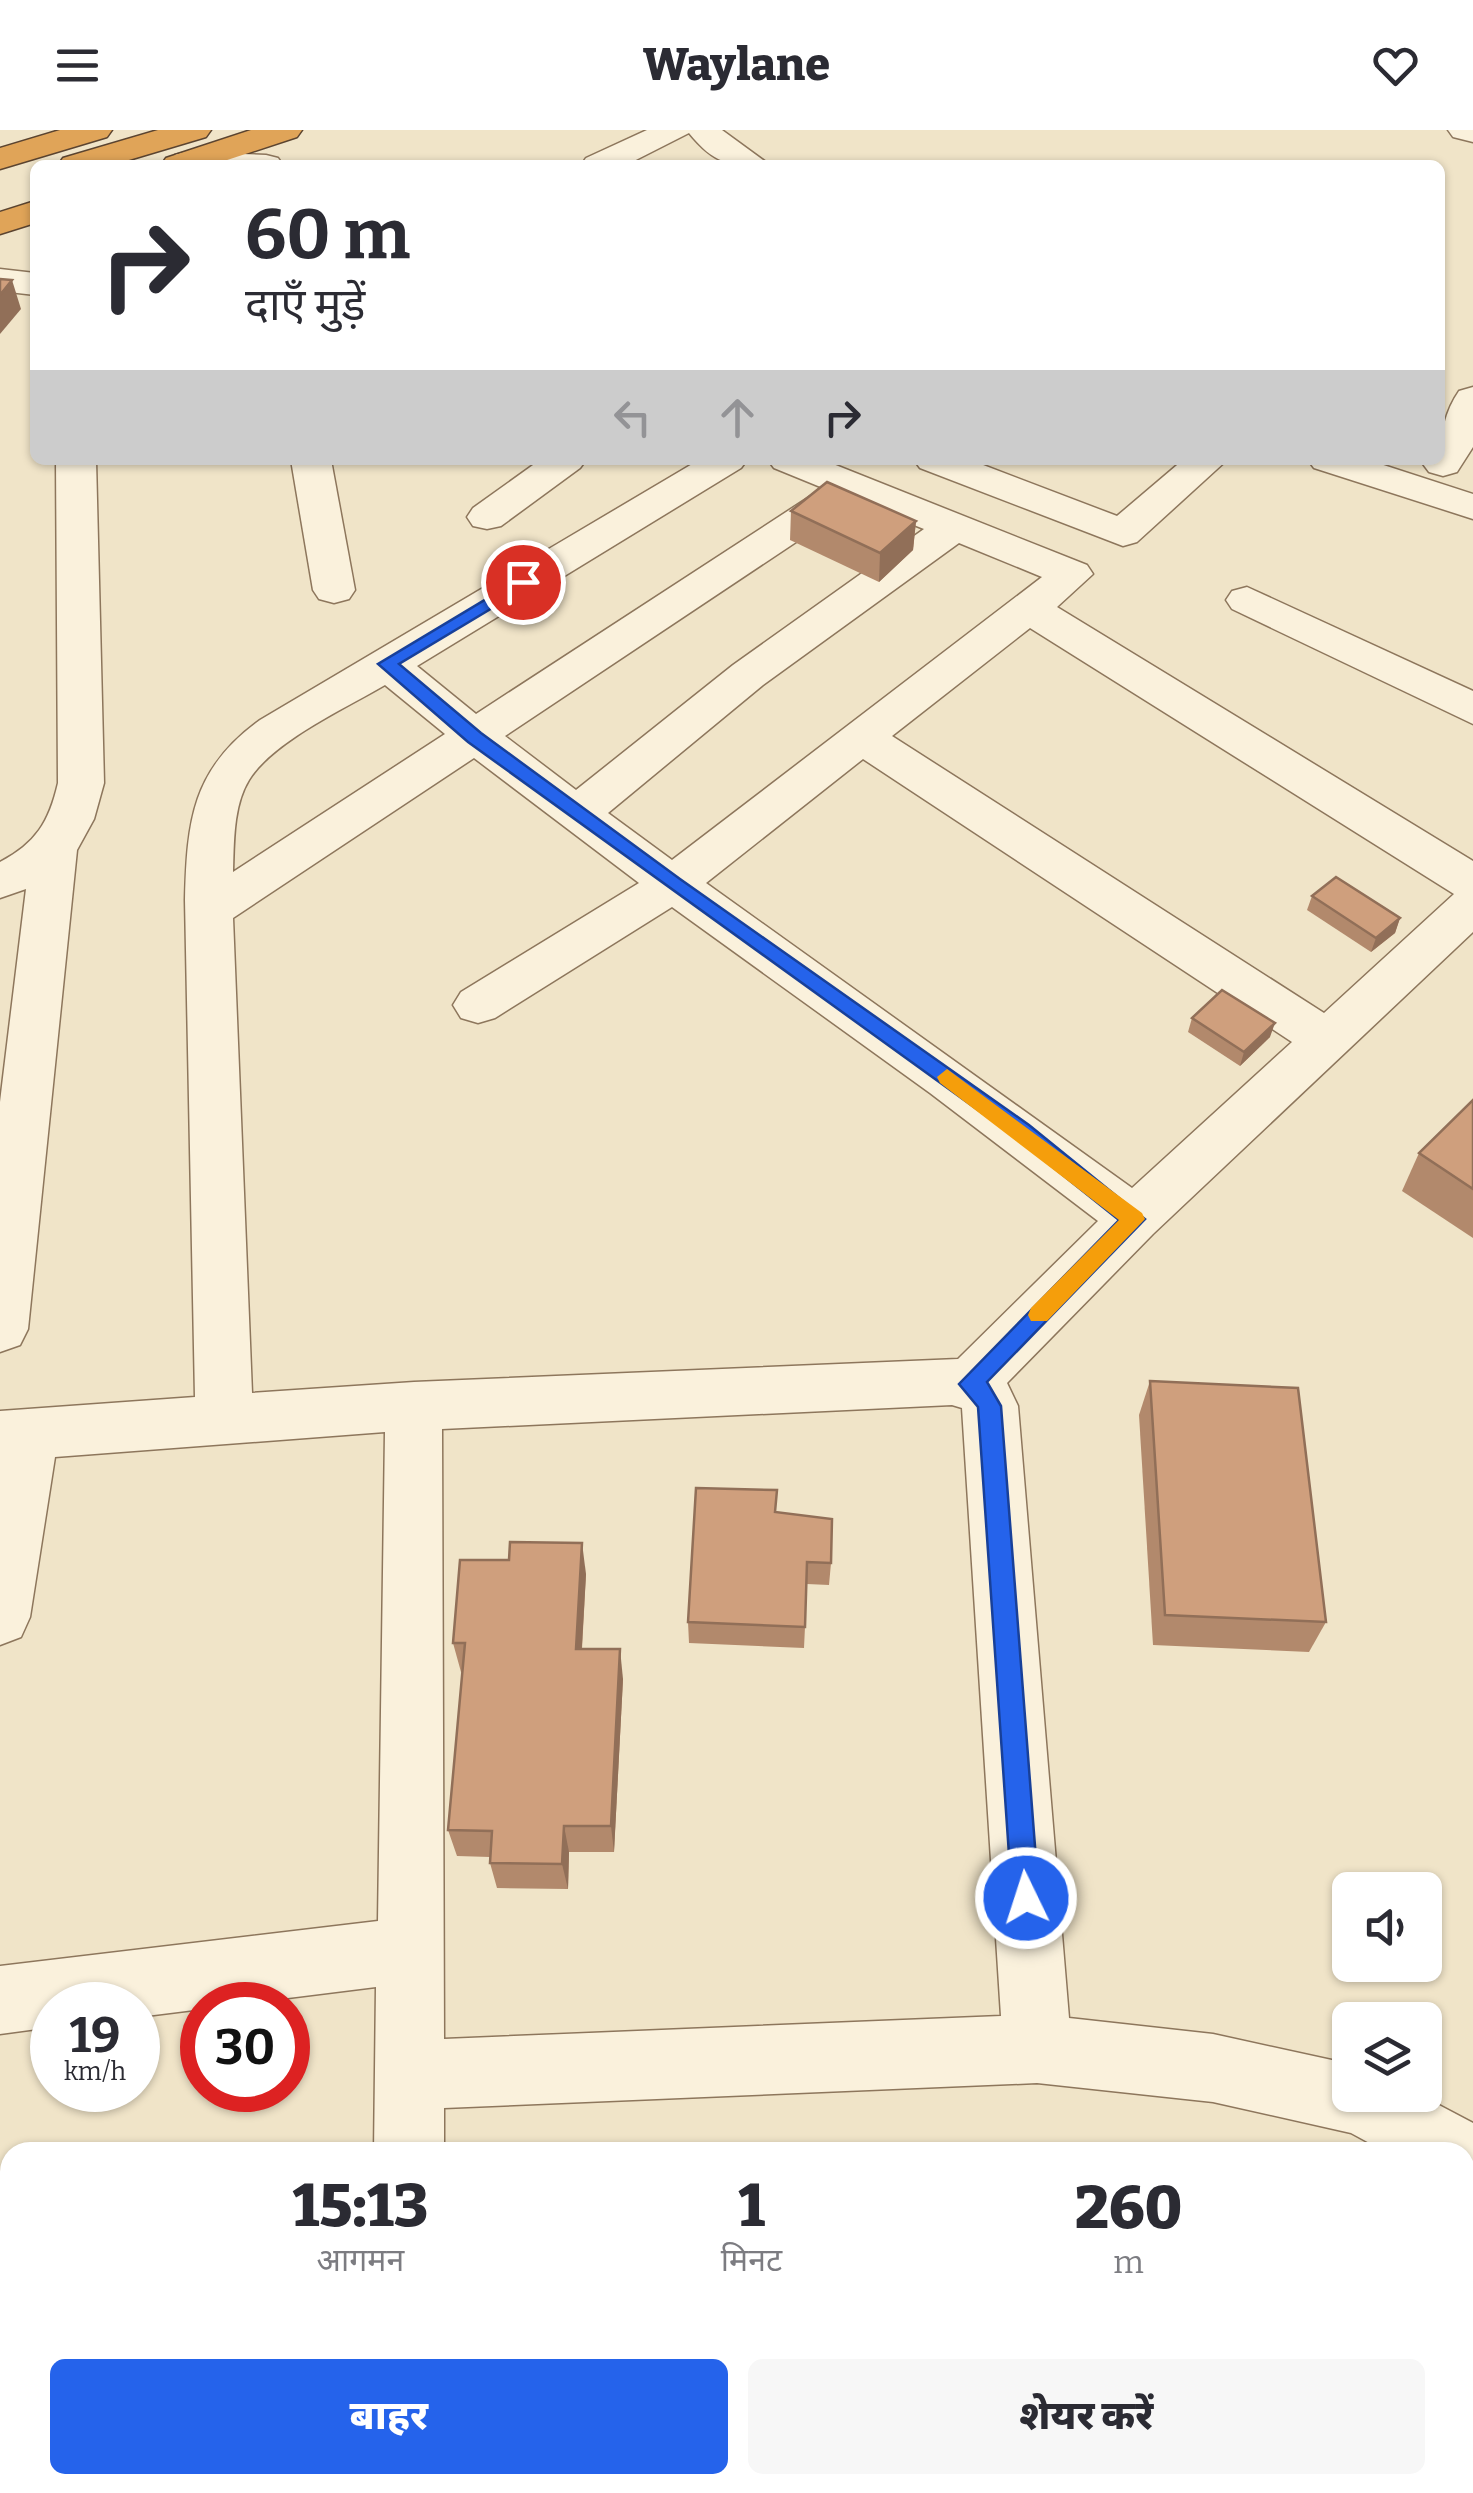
<!DOCTYPE html>
<html lang="hi">
<meta charset="utf-8">
<style>
body{margin:0;font-family:Bitter,"Noto Sans Devanagari",serif;background:#f7f7f7;color:#2b2b33;height:100vh;display:flex;flex-direction:column;font-size:38px;white-space:nowrap}
*{box-sizing:border-box;margin:0}
p{font-size:32px;color:#7c7c81}
.icon{flex:none;width:55px;height:55px;fill:none;stroke:currentColor;stroke-width:2;stroke-linecap:round;stroke-linejoin:round}
.map{position:relative;flex:1;overflow:hidden}
.side{position:absolute;left:0px;top:2012px;width:1475px;height:352px;display:flex;flex-direction:column;background:#fff;border-radius:30px 30px 0 0;box-shadow:0 2px 8px #0004}
.side>*{flex:none}
.top-card{position:absolute;left:30px;top:30px;width:1415px;height:305px;border-radius:15px;box-shadow:0 2px 8px #0004;background:#fff;color:#2b2b33;overflow:hidden}
.buttons{position:absolute;left:1332px;top:1742px;display:grid;gap:20px}
.buttons a{display:grid;place-items:center;width:110px;height:110px;border-radius:15px;background:#fff;box-shadow:0 2px 8px #0004;font-size:50px}
.speed{position:absolute;left:30px;top:1852px;display:flex;gap:20px;font-size:50px;font-weight:700;text-align:center}
.speed>*{display:grid;place-content:center;width:130px;height:130px;border-radius:50%;background:#fff;box-shadow:0 2px 8px #0004;line-height:1}
.speed small{font-size:25px;font-weight:400}
.speed .limit{border:15px solid #d22;background:#fff;color:#111}
.pin{position:absolute;display:grid;place-items:center;width:85px;height:85px;color:#fff;margin:-42px;border:5px solid #fff;border-radius:50%;box-shadow:0 2px 10px #0007}
.me{position:absolute;width:110px;margin:-55px;rotate:356deg;stroke-linejoin:round;filter:drop-shadow(0 0 8px #0008)}
.turn{display:flex;align-items:center;gap:35px;height:210px;padding:0 50px;font-size:45px}
.turn .icon{width:130px;height:130px;stroke-width:2.5}
.turn b{display:block;font-size:70px;line-height:85px}
.lanes{display:flex;align-items:center;height:95px;padding:0 50px;background:#0003;justify-content:center;gap:50px;direction:ltr}
.lanes .off{opacity:.35}
.eta{display:flex;justify-content:space-evenly;align-items:center;height:170px;text-align:center}
.eta b{font-size:60px;font-weight:800;line-height:70px}
.primary-button{display:flex;gap:20px;margin-top:auto;padding:20px 50px}
.primary-button a{flex:1;height:115px;border-radius:15px;background:#2563eb;color:#fff;font-size:40px;font-weight:800;line-height:115px;text-align:center}
.primary-button a+a{background:#f7f7f7;color:#2b2b33}
header{display:flex;justify-content:space-between;align-items:center;height:130px;padding:0 50px;background:#fff;font-size:45px;font-weight:800}
.map>svg:first-child{display:block}
.lines{fill:none;stroke-linecap:round;stroke-linejoin:round}
.minor-casing{stroke:#8d765c;stroke-width:3}
.highway-casing{stroke:#5b4430;stroke-width:3}
.minor{fill:#faf1dc;fill-rule:evenodd}
.highway{fill:#e0a458;fill-rule:evenodd}
.wall{fill:#b2896c}
.shaded-wall{fill:#916f58}
.building{fill:#cf9f7d;stroke:#916f58;stroke-width:2.5}
.route{fill:#2563eb;stroke:#184099;stroke-width:2.5}
.slow{fill:#f59e0b}
</style>
<header><svg class="icon" aria-label="menu" viewBox="0 0 24 24"><path d="M4 6h16M4 12h16M4 18h16"/></svg>Waylane<svg class="icon" aria-label="heart" viewBox="0 0 24 24"><path d="M12 20l-8-8c-3-5 5-10 8-4 3-6 11-1 8 4z"/></svg></header>
<div class="map">
<svg width="1473" height="2363" viewBox="0 0 1473 2363">
<rect width="100%" height="100%" fill="#f0e4c8"/>
<g class="lines">
<defs>
<g id="minor">
<path d="M647,0h75l48,35c-41,0 -54,1 -81,-32l-63,32h-45l5,-7z"/>
<path d="M1448,0h25v12l-20,-5z"/>
<path d="M187,22l79,3 12,3 5,7h-111l3,-10z"/>
<path d="M0,139l35,4v22l-35,-4z"/>
<path d="M1473,257v60l-16,25 -14,4 -14,-4 -6,-8 3,-4h14c0,-24 5,-49 19,-69z"/>
<path d="M56,330h40l8,323 -10,36 -17,31 -49,479 -8,16 -20,7v-250l26,-213 -26,9v-36c36,-19 49,-40 58,-79z"/>
<path d="M291,330h40l24,130 -6,9 -15,4 -15,-4 -6,-9z"/>
<path d="M540,330h46l-6,8 -79,58 -14,3 -14,-3 -6,-9 6,-9z"/>
<path d="M699,330h48l-6,8 -324,198 59,48 347,-226 -49,-20 -6,-8h55l264,105 6,9 -36,33 416,254v71l-320,302 -146,149 11,23 51,612 144,16 137,30v31h70l53,28v57l-8,3v-31h-79l-35,-19 -138,-31 -176,-19 -593,25v44h-70l2,-165 -143,18h-31v4l-64,8v-12h-86v22l-52,7v-68l378,-45 7,-489 -330,25 -25,160 -9,20 -21,8v-234l195,-14 -10,-497c2,-79 7,-131 75,-180zM856,372l68,27 -191,136 -157,125 -71,-54zM959,413l83,34 -370,283 -64,-47 155,-128zM1030,498l424,266 -130,119 -432,-277zM385,555l60,49 -212,138c1,-29 0,-66 16,-92 24,-39 97,-72 136,-95zM474,628l165,125 -178,109 -8,13 8,13 17,5 17,-5 177,-111 258,186 168,128 -140,138 -544,23 -162,11 -19,-475zM863,629l429,283 -160,146 -426,-305zM952,1275l10,3 39,608 -557,23 -2,-610z"/>
<path d="M914,330h56l147,56 66,-56h44l-90,82 -14,4 -203,-78z"/>
<path d="M1308,330h60l105,34v25l-159,-51z"/>
<path d="M1247,457l226,104v33l-241,-115 -6,-9 6,-9z"/>
<rect x="370" y="2355" width="76" height="8"/>
</g>
<g id="highway">
<path d="M60,0h52l-5,7 -107,32v-21z"/>
<path d="M158,0h53l-5,7 -94,28h-54l5,-7z"/>
<path d="M251,0h51l-5,7 -85,28h-51l5,-7z"/>
<path d="M35,71v22l-35,11v-22z"/>
</g>
</defs>
<use href="#minor" class="minor-casing"/>
<use href="#highway" class="highway-casing"/>
<use href="#minor" class="minor"/>
<use href="#highway" class="highway"/>
</g>
<g class="wall">
<path d="M791,381l125,10 -3,29 -34,32 -89,-42z"/>
<path d="M1312,766l88,22 -5,15 -24,19 -64,-42z"/>
<path d="M1192,888l78,19 -30,29 -52,-34z"/>
<path d="M1473,970v138l-71,-47 17,-38z"/>
<path d="M1150,1251l176,241 -17,30 -156,-7 -14,-230z"/>
<path d="M776,1382l55,51 -2,22 -22,-1 -3,64 -115,-5 -1,-21z"/>
<path d="M586,1444l-4,75 41,30 -9,173h-45l-1,37 -71,-1 -7,-25v-6l-33,-1 -9,-26 15,-157 -2,-1 -8,-29z"/>
</g>
<g class="shaded-wall">
<path d="M12,150l9,29 -21,25v-39z"/>
<path d="M916,391l-3,29 -34,32 1,-29z"/>
<path d="M1400,788l-5,15 -24,19 5,-14z"/>
<path d="M1275,893l-5,14 -30,29 4,-14z"/>
<path d="M582,1413l4,31 -6,105 -4,-30z"/>
<path d="M620,1519l3,30 -9,173 -3,-26z"/>
<path d="M564,1696l5,26 -1,37 -6,-25z"/>
</g>
<g class="building">
<path d="M0,149l12,1 -12,15z"/>
<path d="M827,352l89,39 -36,32 -89,-42z"/>
<path d="M1336,747l64,41 -24,20 -64,-42z"/>
<path d="M1222,860l53,33 -31,29 -52,-34z"/>
<path d="M1473,970v89l-54,-36z"/>
<path d="M1150,1251l148,7 28,234 -161,-7z"/>
<path d="M696,1358l81,2 -2,22 57,7 -1,44 -24,-1 -2,65 -117,-5z"/>
<path d="M510,1412l72,1 -6,106h44l-9,177h-47l-2,38 -72,-1 2,-32 -44,-1 17,-187h-12l7,-83h49z"/>
</g>
<path class="route" d="M523,447l6,1v8l-130,78 82,69 199,146 349,246 116,94 -158,163 14,24 38,492 -4,9 -9,4 -10,-4 -4,-9 -34,-491 -19,-23 160,-164 -105,-84 -546,-394 -90,-78z"/>
<path class="slow" d="M947,939l195,144 3,6 -98,102h-16l-3,-6 3,-7 88,-88 -179,-137 -3,-6z"/>
</svg>
<div class="buttons">
<a><svg class="icon" aria-label="sound" viewBox="0 0 24 24"><path d="M4 9h4l5-4v14l-5-4H4zM17 9q2 3 0 6"/></svg></a>
<a><svg class="icon" aria-label="layers" viewBox="0 0 24 24"><path d="M12 4l9 5-9 5-9-5zM3 14l9 5 9-5"/></svg></a>
</div>
<div class="speed"><div>19<small>km/h</small></div><div class="limit">30</div></div>
<div class="pin" style="left:523px;top:452px;background:#d93025"><svg class="icon" aria-label="arrive" viewBox="0 0 24 24"><path d="M6 21V4h12l-3 4 3 4H6"/></svg></div>
<svg class="me" style="left:1026px;top:1768px" viewBox="-20 -20 40 40"><circle r="17" fill="#2563eb" stroke="#fff" stroke-width="3"/><path d="M0-11L8 9 0 5-8 9z" fill="#fff"/></svg>
<div class="top-card">
<div class="turn"><svg class="icon" aria-label="right" viewBox="0 0 24 24"><path d="M7 20v-9h11M14 6l5 5-5 5"/></svg><div><b>60 m</b>दाएँ मुड़ें</div></div>
<div class="lanes"><svg class="icon off" aria-label="left" viewBox="0 0 24 24"><path d="M17 20v-9H6M10 6l-5 5 5 5"/></svg><svg class="icon off" aria-label="ahead" viewBox="0 0 24 24"><path d="M12 20V5M6 11l6-6 6 6"/></svg><svg class="icon" aria-label="right" viewBox="0 0 24 24"><path d="M7 20v-9h11M14 6l5 5-5 5"/></svg></div>
</div>
<section class="side">
<div class="eta">
<div><b>15:13</b><p>आगमन</p></div>
<div><b>1</b><p>मिनट</p></div>
<div><b>260</b><p>m</p></div>
</div>
<div class="primary-button"><a>बाहर</a><a>शेयर करें</a></div>
</section>
</div>
